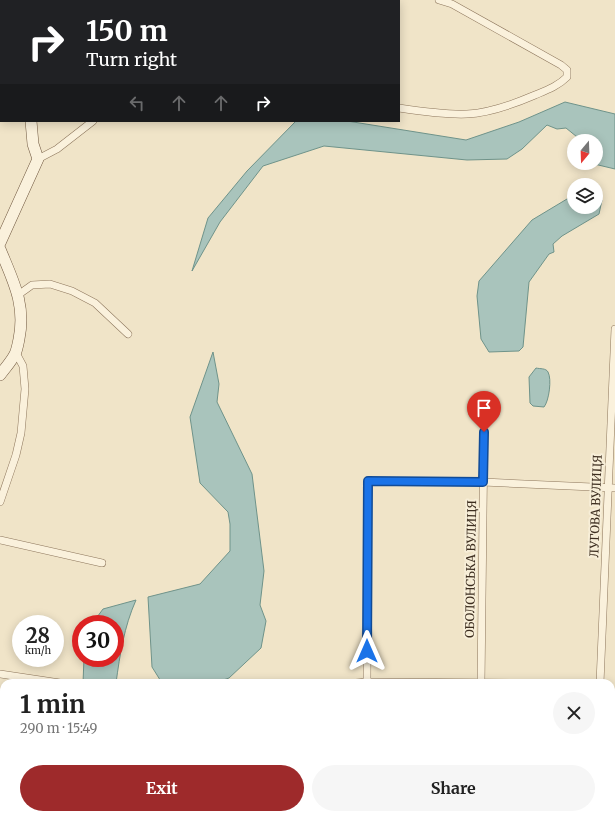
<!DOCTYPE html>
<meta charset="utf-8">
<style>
body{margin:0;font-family:Merriweather,serif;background:#f6f6f6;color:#222;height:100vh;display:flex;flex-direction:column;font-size:15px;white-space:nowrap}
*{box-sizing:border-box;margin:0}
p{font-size:13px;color:#767676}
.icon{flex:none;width:22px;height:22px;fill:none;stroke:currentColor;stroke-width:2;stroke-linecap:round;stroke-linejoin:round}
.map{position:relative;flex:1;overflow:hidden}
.panel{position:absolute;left:0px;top:679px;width:615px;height:140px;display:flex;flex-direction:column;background:#fff;border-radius:12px 12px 0 0;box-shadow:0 2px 10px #0003}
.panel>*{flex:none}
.guide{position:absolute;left:0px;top:0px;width:400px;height:122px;box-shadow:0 2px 10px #0003;background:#202124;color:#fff;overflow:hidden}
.needle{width:26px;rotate:199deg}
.tools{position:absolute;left:567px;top:134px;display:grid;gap:8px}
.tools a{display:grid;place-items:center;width:36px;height:36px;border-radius:50%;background:#fff;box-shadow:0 2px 10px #0003;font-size:20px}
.speed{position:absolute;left:12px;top:615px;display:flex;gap:8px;font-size:20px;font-weight:700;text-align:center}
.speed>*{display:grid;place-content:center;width:52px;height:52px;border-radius:50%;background:#fff;box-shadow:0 2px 10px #0003;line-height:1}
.speed small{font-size:10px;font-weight:400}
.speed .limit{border:6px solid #d22;background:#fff;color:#111}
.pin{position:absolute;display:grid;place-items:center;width:34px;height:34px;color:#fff;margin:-41px -17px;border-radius:50% 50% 50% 0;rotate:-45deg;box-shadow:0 0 4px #0007}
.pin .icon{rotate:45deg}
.me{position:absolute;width:44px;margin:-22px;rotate:0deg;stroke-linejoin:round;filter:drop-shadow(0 0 3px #0008)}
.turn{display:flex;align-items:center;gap:14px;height:84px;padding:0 20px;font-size:18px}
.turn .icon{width:52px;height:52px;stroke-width:2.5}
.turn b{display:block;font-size:28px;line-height:34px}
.lanes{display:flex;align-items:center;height:38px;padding:0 20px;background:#0003;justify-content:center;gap:20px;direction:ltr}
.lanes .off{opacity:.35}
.round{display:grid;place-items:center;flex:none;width:42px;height:42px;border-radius:21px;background:#f6f6f6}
.summary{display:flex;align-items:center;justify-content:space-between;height:68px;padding:0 20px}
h1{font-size:24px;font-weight:700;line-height:30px}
.primary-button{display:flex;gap:8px;margin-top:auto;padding:8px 20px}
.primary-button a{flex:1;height:46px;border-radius:24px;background:#9e2a2b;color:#fff;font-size:16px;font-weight:700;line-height:46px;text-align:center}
.primary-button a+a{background:#f6f6f6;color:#222}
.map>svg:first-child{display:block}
.water{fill:#a9c4bc;stroke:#6f938a}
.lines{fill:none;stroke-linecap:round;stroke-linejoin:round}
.street-casing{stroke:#8d765c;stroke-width:8}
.secondary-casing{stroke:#6f573f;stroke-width:12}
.street{stroke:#faf1dc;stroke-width:7}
.secondary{stroke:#faf1dc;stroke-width:11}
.route-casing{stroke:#114b97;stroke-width:10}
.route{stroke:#1a73e8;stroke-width:7}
.labels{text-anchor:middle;stroke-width:4;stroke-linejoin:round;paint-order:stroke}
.street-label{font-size:12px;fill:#3d2e20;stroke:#f7eed8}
</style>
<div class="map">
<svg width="615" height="819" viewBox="0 0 615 819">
<rect width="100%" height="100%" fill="#f0e4c8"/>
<g class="water">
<path d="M565,102l50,12v55l-25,-6h6v-22h-14l-16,-13 -9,1 -10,-4 -25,24 -15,10 -40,1 -143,-14 -61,20 -43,56 -28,49 16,-53 39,-47 49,-50h51l119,19 53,-18z"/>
<path d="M596,197l6,3 -3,14 -37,22 -9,8 1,8 -5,2 -20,28 -6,65 -4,4 -30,1 -8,-13 -4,-43 2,-15 53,-61 35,-21 7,-1v9h22z"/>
<path d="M213,352l6,32 -2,18 35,72 12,97 -4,34 6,16 -5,27 -32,30 -14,5h-53l-10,-16 -4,-70 52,-13 30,-33v-27l-2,-12 -28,-29 -10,-66z"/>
<path d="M536,368c4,1 10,0 12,4 4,7 1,29 -4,35l-11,-1 -3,-3 -1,-26z"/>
<path d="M136,600c-12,27 -16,54 -20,83h-33l1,-25h31v-34h-23l11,-15z"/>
<path d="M83,815h42l1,4h-43z"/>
</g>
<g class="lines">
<defs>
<g id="street">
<path d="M252,1l1,-1"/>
<path d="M399,108c20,3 48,7 68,6 23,-1 47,-10 68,-19 12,-5 23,-9 32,-18v-7l-6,-5 -109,-61 -13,-4"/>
<path d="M38,159l19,-10 36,-28"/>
<path d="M18,295l14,-10 18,-1 22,7 23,12 33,31"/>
<path d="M0,502l16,-47 5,-22 4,-44 -2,-23 -7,-13"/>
<path d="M0,540l102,23"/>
<path d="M0,674l60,9"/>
<path d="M356,683l11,-1 150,1"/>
<path d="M367,683l1,-202 115,1 132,6"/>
<path d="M481,683l3,-251"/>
<path d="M600,683l15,-354"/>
<path d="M194,815l1,4"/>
<path d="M407,815l2,4"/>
<path d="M75,819v-4"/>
<path d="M291,819v-4"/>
<path d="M479,819v-4"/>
</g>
<g id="secondary">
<path d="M29,0v1"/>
<path d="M0,243l38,-84 -5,-15 -2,-23"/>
<path d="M0,249c13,32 26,55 19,90 -1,5 -2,11 -4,15 -4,8 -10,14 -15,21"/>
</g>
</defs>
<use href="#street" class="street-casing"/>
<use href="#secondary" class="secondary-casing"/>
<use href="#street" class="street"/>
<use href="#secondary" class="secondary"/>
</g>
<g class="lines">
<defs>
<path id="route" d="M367,651l1,-170 115,1 1,-50"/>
</defs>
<use href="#route" class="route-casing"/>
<use href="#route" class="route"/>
</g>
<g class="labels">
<g class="street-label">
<text transform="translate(596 506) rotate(-88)" y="4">ЛУГОВА ВУЛИЦЯ</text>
<text transform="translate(471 569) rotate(-89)" y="4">ОБОЛОНСЬКА ВУЛИЦЯ</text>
</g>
</g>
</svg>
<div class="tools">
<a><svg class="needle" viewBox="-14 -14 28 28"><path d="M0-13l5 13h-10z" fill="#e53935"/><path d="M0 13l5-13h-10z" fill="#767676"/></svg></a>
<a><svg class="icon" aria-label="layers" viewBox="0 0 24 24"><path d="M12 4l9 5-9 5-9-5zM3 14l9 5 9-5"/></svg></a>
</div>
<div class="speed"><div>28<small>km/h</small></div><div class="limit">30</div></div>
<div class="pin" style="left:484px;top:432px;background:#d93025"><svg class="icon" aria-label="arrive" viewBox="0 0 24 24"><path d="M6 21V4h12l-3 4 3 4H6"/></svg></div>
<svg class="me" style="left:367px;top:651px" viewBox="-20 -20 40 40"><path d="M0-17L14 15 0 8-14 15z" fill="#1a73e8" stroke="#fff" stroke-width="4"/></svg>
<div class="guide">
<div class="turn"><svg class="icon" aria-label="right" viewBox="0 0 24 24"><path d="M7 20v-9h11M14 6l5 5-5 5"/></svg><div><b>150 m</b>Turn right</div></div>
<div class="lanes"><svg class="icon off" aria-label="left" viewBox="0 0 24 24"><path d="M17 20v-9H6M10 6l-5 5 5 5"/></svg><svg class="icon off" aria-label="ahead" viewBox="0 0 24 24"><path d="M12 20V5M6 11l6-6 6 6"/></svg><svg class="icon off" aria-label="ahead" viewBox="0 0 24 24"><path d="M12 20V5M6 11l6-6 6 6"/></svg><svg class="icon" aria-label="right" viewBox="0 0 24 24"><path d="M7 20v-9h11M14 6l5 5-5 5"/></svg></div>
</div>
<section class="panel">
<div class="summary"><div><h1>1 min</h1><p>290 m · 15:49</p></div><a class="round"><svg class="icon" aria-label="close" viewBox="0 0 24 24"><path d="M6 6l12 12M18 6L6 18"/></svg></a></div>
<div class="primary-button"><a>Exit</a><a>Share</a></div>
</section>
</div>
